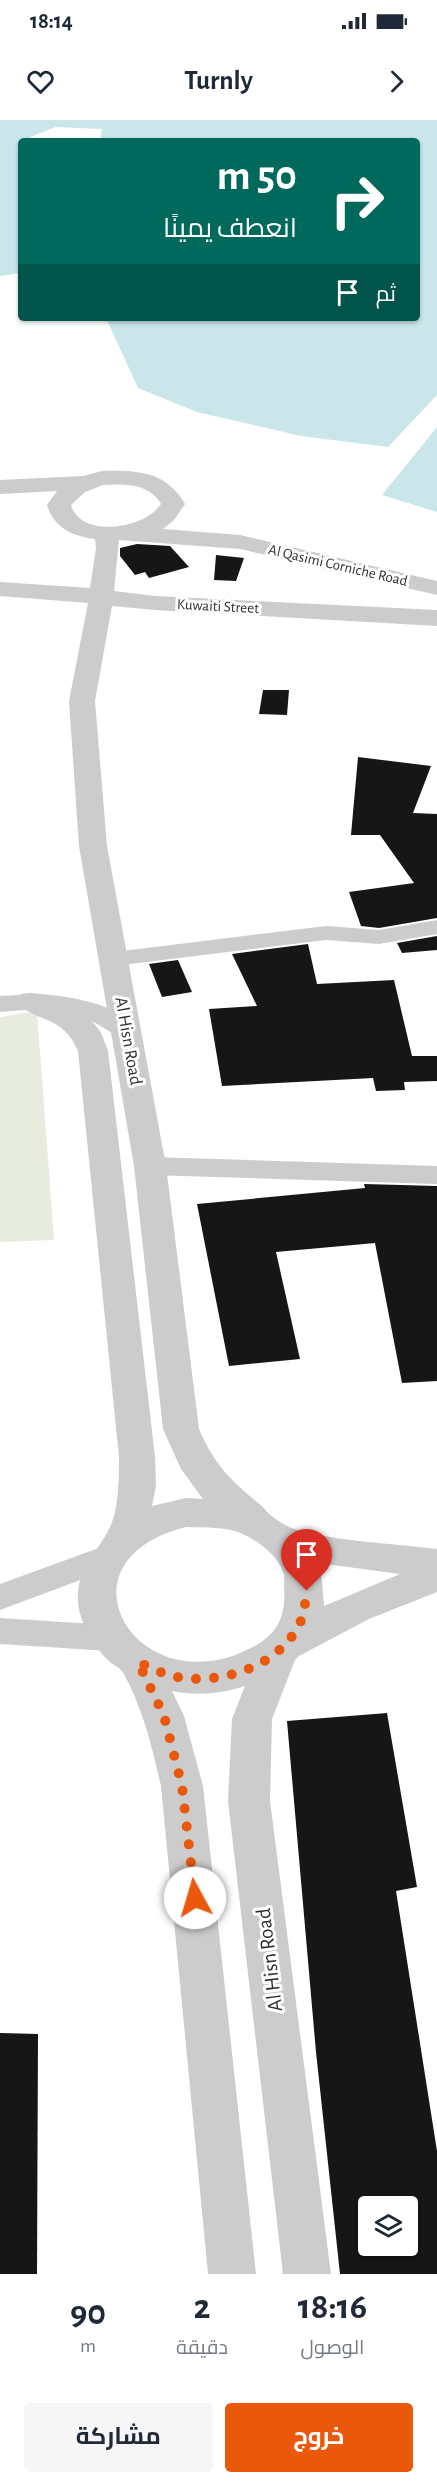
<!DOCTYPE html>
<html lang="ar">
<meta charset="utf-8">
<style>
body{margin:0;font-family:"Alegreya Sans",Cairo,sans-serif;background:#f6f6f7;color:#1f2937;direction:rtl;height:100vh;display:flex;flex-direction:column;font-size:22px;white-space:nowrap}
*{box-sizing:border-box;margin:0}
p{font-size:20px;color:#747a83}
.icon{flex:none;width:33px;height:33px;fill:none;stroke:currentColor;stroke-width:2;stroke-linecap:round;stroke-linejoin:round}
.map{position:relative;height:2154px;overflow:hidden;direction:ltr}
.drawer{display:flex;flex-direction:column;background:#fff;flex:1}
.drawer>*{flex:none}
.top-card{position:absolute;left:18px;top:18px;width:402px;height:183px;border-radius:6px;box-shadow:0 2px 4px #0004;direction:rtl;background:#00695c;color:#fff;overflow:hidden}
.controls{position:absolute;left:358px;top:2076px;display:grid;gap:12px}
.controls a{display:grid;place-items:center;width:60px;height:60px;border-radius:6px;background:#fff;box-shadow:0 2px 4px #0004;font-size:30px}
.pin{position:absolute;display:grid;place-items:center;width:51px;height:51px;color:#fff;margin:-62px -26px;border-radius:50% 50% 50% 0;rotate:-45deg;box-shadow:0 0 6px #0007}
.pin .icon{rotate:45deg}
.me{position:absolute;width:66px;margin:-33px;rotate:354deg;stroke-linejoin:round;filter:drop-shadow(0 0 4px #0008)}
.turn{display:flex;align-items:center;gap:21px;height:126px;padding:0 24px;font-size:27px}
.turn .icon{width:78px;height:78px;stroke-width:2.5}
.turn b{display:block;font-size:42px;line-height:51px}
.then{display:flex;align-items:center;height:57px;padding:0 24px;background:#0003;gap:12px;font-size:22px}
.eta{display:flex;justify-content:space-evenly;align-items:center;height:102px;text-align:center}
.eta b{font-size:36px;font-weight:700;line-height:42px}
.primary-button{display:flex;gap:12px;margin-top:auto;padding:12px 24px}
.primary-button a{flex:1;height:69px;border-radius:6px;background:#ea580c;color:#fff;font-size:24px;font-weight:700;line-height:69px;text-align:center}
.primary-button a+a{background:#f6f6f7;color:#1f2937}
.status{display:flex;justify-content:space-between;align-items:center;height:42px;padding:0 30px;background:#fff;direction:ltr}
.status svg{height:16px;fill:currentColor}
header{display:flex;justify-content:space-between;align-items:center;height:78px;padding:0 24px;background:#fff;font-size:27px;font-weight:700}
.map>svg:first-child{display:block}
.green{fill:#e8ecde}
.water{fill:#cae6eb}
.building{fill:#161616;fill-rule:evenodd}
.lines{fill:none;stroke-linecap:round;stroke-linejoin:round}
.minor{fill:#ccc;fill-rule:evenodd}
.tertiary{fill:#ccc;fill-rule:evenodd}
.route{stroke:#ea580c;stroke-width:10;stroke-dasharray:0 18}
.labels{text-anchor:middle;stroke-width:6;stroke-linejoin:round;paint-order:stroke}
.far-street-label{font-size:15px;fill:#2f2f2f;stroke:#fff}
.street-label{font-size:18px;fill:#2f2f2f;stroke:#fff}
.near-street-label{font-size:21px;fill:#2f2f2f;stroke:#fff}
</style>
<div class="status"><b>18:14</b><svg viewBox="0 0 49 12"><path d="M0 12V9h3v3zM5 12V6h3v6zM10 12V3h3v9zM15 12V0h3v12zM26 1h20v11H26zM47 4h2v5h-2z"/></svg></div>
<header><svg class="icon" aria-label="forward" viewBox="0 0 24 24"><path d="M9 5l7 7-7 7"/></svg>Turnly<svg class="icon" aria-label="heart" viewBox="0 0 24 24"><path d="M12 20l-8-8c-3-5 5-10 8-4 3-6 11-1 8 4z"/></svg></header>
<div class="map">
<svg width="437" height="2154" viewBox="0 0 437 2154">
<rect width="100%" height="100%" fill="#fff"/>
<path class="green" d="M37,891l17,229 -54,2v-225z"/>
<g class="water">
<path d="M0,0h437v275l-49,52 -87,-11 -104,-24 -59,-24 -32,-70h311v-177h-317l2,-12 -46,-2 -26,10 1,4h-10v132l-21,3z"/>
<path d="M437,307v85l-55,-17z"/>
</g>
<g class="building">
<path d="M137,424l33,2 19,21 -40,11 -4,-6 -10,3 -15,-19v-8z"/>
<path d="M216,435l28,3 -8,23 -22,-1z"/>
<path d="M263,570h26l-2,25 -28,-1z"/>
<path d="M358,637l73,9 -18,47 24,1v104l-58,10 -18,-2 -12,-34 65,-9 -34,-48h-29z"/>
<path d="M437,816v14l-35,3 -5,-10z"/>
<path d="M308,824l9,40 77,-4 18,76h25v25l-33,1 1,8 -29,1 -3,-13 -151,8 -13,-77 48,-3 -25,-52z"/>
<path d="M178,840l14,32 -30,5 -13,-33z"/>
<path d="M364,1064l73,2v195l-35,2 -27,-140 -99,9 24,107 -71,7 -32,-162 168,-16z"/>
<path d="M387,1593l30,174 -21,4 41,260v123h-97l-24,-222 -29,-331zM369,2086h39v40h-39z"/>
<path d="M0,1913l38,1 -1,240h-37z"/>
</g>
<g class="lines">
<g class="minor">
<path d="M437,800v14l-58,10 -53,-4 -212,26 -9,-2 -3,-5 3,-5 9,-2 212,-26 53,4z"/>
<path d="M36,874c30,1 86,10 104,37l-4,6c-18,4 -31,-10 -47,-17 -28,-13 -59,-11 -89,-8v-16z"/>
<path d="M150,1037l287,9v18l-287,-9 -9,-3 -4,-6 4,-6z"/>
<path d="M107,1425l11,3 5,9 -5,9 -118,44v-26z"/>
<path d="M0,1498l110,7 11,4 5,9 -5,9 -11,4 -110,-7z"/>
</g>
<path class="tertiary" d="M102,351c35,-1 64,0 83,33l-11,16 -11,9 77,6 197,46v14l-197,-46 -121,-9 -5,51 41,5 282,14v16l-282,-16 -43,-4 -17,95 12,145 59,320 33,263c17,39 33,52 65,79 4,7 21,18 30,21 45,13 96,14 143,20v43l-68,27 -70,37 -4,4 -23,59 -2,82 61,473h-48l-55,-473 4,-82 13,-33c-25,8 -47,10 -73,5l12,25 19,70 53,488h-48l-47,-488c-9,-39 -18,-77 -37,-112 -3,-6 -9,-8 -14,-12 -17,-16 -34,-44 -32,-68 1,-27 20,-43 31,-65 10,-18 10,-52 10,-72l-41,-406c-16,-38 -46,-28 -61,-50l4,-7c24,-6 60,14 75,32 6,6 9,17 12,25l47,406 1,29 -4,20 34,-8 17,1 -22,-30 -18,-40 -29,-263 -55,-320 -10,-145 19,-98 -88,-7v-14l90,6 6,-40 -1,-9c-23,-3 -41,-11 -48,-34l10,-14 -57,3v-14l83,-4zM103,365c21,-1 46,-2 58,19 -16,25 -80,35 -90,1l14,-13zM186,1407c20,1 41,-1 59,8 14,7 33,21 38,37 2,4 1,10 1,14 2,24 -3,44 -26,58 -118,69 -211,-83 -72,-117zM318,1443l82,11 -76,32 -3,-36z"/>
</g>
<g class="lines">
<path class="route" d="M195,1778l-13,-112 -18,-70 -26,-54c11,5 23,11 34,14 47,11 112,-10 130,-58 3,-8 3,-18 5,-27"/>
</g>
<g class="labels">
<g class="far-street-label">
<text transform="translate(338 445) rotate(13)" y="5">Al Qasimi Corniche Road</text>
<text transform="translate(218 486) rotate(3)" y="5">Kuwaiti Street</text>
</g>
<g class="street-label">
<text transform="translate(129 921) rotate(80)" y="6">Al Hisn Road</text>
</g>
<g class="near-street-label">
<text transform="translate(269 1840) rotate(-97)" y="7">Al Hisn Road</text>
</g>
</g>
</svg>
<div class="controls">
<a><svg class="icon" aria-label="layers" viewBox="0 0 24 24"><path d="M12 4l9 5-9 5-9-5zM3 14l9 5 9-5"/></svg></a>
</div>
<div class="pin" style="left:307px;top:1471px;background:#d93025"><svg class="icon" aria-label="arrive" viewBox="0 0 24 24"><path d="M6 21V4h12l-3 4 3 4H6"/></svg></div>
<svg class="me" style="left:195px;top:1778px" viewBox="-20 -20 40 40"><circle r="19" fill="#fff"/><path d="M0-13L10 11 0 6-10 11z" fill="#ea580c"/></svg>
<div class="top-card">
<div class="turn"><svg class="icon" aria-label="right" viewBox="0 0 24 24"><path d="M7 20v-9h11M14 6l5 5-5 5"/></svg><div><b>50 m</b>انعطف يمينًا</div></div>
<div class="then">ثم<svg class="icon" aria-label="arrive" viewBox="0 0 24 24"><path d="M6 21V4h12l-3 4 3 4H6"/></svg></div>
</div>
</div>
<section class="drawer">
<div class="eta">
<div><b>18:16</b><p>الوصول</p></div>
<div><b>2</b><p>دقيقة</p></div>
<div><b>90</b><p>m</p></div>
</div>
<div class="primary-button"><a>خروج</a><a>مشاركة</a></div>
</section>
